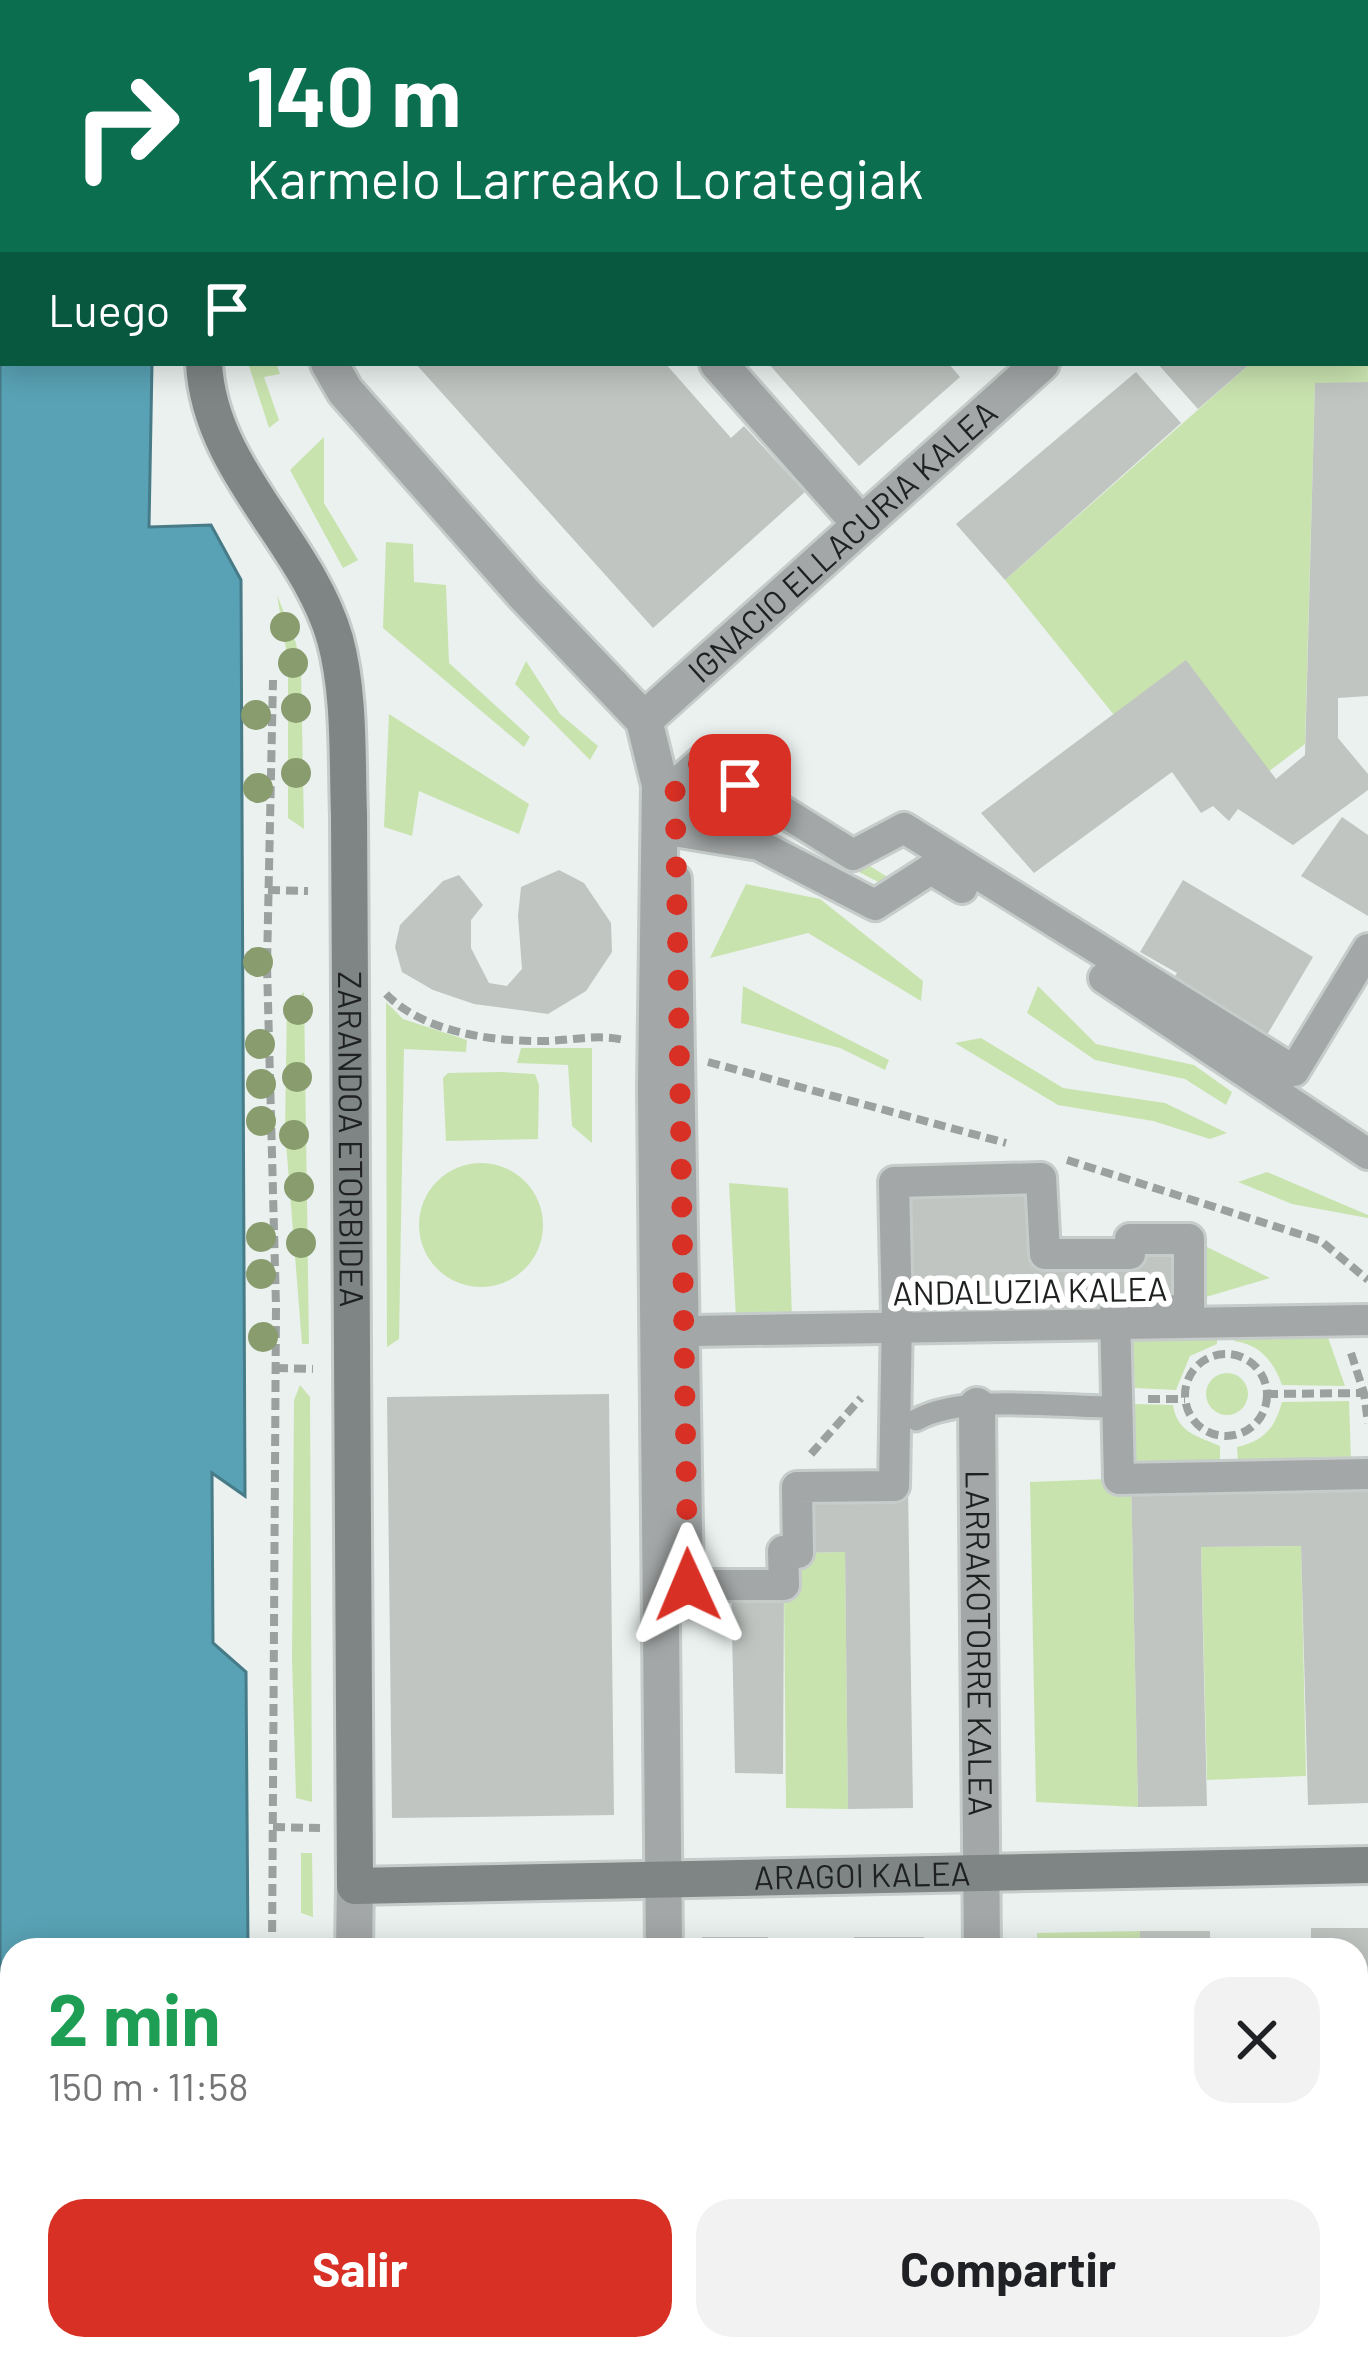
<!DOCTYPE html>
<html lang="es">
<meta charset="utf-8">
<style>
body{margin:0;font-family:Barlow,sans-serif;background:#f2f2f2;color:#202124;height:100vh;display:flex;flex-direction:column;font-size:45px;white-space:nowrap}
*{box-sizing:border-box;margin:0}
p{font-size:39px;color:#757577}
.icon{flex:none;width:66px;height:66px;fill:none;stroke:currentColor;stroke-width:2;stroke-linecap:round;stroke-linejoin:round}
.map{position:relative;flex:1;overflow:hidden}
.panel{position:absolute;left:0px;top:1938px;width:1368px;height:423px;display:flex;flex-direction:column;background:#fff;border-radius:36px 36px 0 0;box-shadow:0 6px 30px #0003}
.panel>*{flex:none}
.banner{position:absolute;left:0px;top:0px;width:1368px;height:366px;box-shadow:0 6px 30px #0003;background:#0b6e4f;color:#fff;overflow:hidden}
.pin{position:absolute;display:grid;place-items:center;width:102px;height:102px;color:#fff;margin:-51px;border-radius:24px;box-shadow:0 6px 18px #0006}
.me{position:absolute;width:132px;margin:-66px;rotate:359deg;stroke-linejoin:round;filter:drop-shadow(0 0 9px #0008)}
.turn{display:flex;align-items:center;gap:42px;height:252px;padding:0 48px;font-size:54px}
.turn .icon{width:156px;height:156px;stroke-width:2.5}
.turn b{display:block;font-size:84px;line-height:102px}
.then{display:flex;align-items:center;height:114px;padding:0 48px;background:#0003;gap:24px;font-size:45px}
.round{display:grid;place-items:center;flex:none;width:126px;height:126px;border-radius:36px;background:#f2f2f2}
.summary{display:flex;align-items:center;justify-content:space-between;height:204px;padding:0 48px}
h1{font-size:72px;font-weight:700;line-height:90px;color:#1e9e55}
.button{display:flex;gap:24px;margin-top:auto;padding:24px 48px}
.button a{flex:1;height:138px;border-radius:36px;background:#d93025;color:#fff;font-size:48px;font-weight:700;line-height:138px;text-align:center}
.button a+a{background:#f2f2f2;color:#202124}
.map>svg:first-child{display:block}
.green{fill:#c9e3af}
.water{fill:#59a2b5;stroke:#477b88;stroke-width:3}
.building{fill:#c0c5c1}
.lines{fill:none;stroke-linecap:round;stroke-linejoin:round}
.service-casing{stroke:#c5ccca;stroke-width:27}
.pedestrian-casing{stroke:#c5ccca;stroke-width:36}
.minor-casing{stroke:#c5ccca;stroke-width:42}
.secondary-casing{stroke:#c5ccca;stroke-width:42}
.primary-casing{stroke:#c5ccca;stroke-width:42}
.path{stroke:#9ba19f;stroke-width:8;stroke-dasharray:12 6;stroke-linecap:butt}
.service{stroke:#a4a7a7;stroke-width:21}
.pedestrian{stroke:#a4a7a7;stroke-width:30}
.minor{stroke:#a4a7a7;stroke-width:36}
.secondary{stroke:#7f8484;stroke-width:36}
.primary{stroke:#656b6b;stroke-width:36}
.tree{fill:#889c6e}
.route{stroke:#d93025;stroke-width:21;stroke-dasharray:0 37.8}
.labels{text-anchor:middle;stroke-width:12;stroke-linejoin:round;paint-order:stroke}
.street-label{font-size:33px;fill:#1e2120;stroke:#fff}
</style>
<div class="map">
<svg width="1368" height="2359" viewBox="0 0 1368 2359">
<rect width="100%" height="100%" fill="#eaf1ef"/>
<g class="green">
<path d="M1367,263l1,119 -53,2 -10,360 -37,28 -154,-57 -109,-135 246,-217h114z"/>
<path d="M248,363h28l4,11 -16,3 15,43 -10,8z"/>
<path d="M324,437v66l34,57 -15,8 -53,-98z"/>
<path d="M386,542l27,2 1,38 32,3 3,78 81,74 -6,10 -141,-119z"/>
<path d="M277,595l19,48 5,28 3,158 -16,-11v-157z"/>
<path d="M526,661l34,53 38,32 -8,14 -75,-76z"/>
<path d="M389,714l140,90 -10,30 -100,-43 -7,45 -28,-9z"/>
<path d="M702,761l187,117 -3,8 -114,-59 -79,-15z"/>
<path d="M746,884l74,15 103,82 -2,20 -113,-68 -98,25z"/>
<path d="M743,986l146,74 -4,10 -45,-22 -99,-25z"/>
<path d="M1038,986l58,58 98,21 38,27 -6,13 -41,-26 -90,-19 -68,-47z"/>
<path d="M304,992l5,352h-7l-17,-214 2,-124z"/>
<path d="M386,1002l17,17 64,21 -1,12 -62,-3 -5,290 -12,8z"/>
<path d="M981,1038l82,50 102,15 62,30 -17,6 -57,-18 -95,-16 -103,-62z"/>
<path d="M521,1048h71v95l-20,-17 -4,-61 -51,-2z"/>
<path d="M501,1072l34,2 4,11 -1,54 -92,2 -3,-63 5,-5z"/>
<circle cx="481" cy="1225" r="62"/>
<path d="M1267,1172l101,43v3l-76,-14 -54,-22z"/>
<path d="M729,1183l59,5 4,133 -56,-2z"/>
<path d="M1203,1245l67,33 -64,19z"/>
<path d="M1324,1326l21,60 -63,-1c-9,-24 -21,-40 -48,-44l-1,-14z"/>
<path d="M1217,1330v14l-27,12 -14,34 -41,-2 -3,-55z"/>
<circle cx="1227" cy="1394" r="21"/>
<path d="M300,1385l10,12 2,405 -16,-4 -4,-140 2,-258z"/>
<path d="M1349,1401l2,59 -113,2 -1,-15c27,-6 38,-19 45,-45z"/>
<path d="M1135,1404l38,1c4,27 24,31 47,41v17l-85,2z"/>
<path d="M1131,1478l7,329 -102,-5 -6,-320z"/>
<path d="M1301,1546l5,230 -99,4 -6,-233z"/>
<path d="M845,1552l3,257 -62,-1 -2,-223 14,-32z"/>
<path d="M301,1853h11l1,64 -12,-4z"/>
<path d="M1140,1931v19h-103v-17z"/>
<path d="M1043,2349h104l1,10h-104z"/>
</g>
<path class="water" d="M0,0h262l-259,3v360h149l-3,164 62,-2 30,55 4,916 -33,-23 1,170 33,29 2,278h-236v399h239v10h-251z"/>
<g class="building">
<path d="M415,363h250l66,75 13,-12 61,66 -152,136z"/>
<path d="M768,363h180l12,14 -101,89z"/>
<path d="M1157,363h94l-53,46z"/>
<path d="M1136,372l45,51 -176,157 -49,-56z"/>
<path d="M1368,382v314l-30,2v40l30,36v16l-75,55 -55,-36 -9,12 -16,-15 -12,7 -29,-41 -138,101 -53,-60 205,-153 90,119 29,-24 10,-372z"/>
<path d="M1342,817l26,18v81l-67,-40z"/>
<path d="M559,870l25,13 27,40 1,29 -26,39 -38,23 -74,-10 -41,-14 -31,-18 -7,-25 5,-22 43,-44 16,-6 24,30 -12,15v28l18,35 18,3 15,-17 -4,-53 3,-29z"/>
<path d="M1183,880l130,77 -49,83 -94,-56 7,-11 -37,-21z"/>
<path d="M1041,1178l4,76 144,-15v71l-292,6 -3,-134z"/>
<path d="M609,1394l5,421 -222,3 -5,-421z"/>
<path d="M1368,1474v329l-60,2 -7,-259 -100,1 6,259 -69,1 -7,-329z"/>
<path d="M908,1486l5,322 -65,1 -3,-257 -47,1 -1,-66z"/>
<path d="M731,1583l53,2 -1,189 -48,-1z"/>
<path d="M1311,1928h57v323l-12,1v-302h-45z"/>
<rect x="1140" y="1931" width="70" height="19"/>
<path d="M702,1937h66l1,13h-67z"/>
<path d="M854,1937h70l1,13h-71z"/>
<path d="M1356,2334h12v25h-220l-1,-10h209z"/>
<rect x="701" y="2349" width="234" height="10"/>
<path d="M618,2350v9h-232v-4z"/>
</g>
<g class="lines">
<defs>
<path id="service" d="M916,1420c47,-26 141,-13 195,-13"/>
<g id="pedestrian">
<path d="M675,819v-34l27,-24 151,94 51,-27 390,243 74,-122"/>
<path d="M680,832l79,13 116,60 56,-36 31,19"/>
<path d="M676,879l12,706h96l-1,-34 15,2 -1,-66 97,-1 3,-170 -3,-134 147,-4 4,76h85v-15h59v71l-74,1 4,168 249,-5"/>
<path d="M1104,978l264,176"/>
<path d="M693,1331l675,-11"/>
</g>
<g id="minor">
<path d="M448,0l11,3"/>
<path d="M1365,84l3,-2"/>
<path d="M329,363l16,28 179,203 120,126"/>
<path d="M718,363l141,159"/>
<path d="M644,720l16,65 -4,303 8,862"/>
<path id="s1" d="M644,720l397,-357"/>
<path id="s2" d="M977,1406l5,544"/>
<path d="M354,1950l1,-64"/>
<path d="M1356,2296h12"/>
<path d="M355,2349v10"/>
<path d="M662,2349v10"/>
<path d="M989,2349v10"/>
</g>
<g id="secondary">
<path d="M632,3l3,-3"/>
<path id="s3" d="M204,363c5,107 103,178 131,276 15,55 12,119 14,176l6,1071 1013,-21"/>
</g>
<path id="primary" d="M315,3l2,-3"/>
</defs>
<use href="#service" class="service-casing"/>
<use href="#pedestrian" class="pedestrian-casing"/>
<use href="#minor" class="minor-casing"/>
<use href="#secondary" class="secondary-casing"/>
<use href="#primary" class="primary-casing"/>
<g class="path">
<path d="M268,890l40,1"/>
<path d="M386,994c38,39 109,48 161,47 26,-1 52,-7 77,-1"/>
<path d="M708,1062l298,81"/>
<path d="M1067,1160l254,81 47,39"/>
<path d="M1351,1353l13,40 4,30"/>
<circle cx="1226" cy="1395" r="41"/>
<path d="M276,1368l37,1"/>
<path d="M1266,1394l98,-1"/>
<path d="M1148,1399h37"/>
<path d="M811,1454l50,-56"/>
<path d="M273,1827l47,1"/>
<path d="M272,1950l4,-644 -9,-341 6,-285"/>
<path d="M280,2349v10"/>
</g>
<use href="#service" class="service"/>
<use href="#pedestrian" class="pedestrian"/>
<use href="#minor" class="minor"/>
<use href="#secondary" class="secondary"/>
<use href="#primary" class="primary"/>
</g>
<g class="tree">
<circle cx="285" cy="627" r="15"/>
<circle cx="293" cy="663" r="15"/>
<circle cx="296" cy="708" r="15"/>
<circle cx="256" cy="715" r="15"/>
<circle cx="296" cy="773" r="15"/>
<circle cx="258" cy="788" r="15"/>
<circle cx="258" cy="962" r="15"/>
<circle cx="298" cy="1010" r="15"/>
<circle cx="260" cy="1044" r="15"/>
<circle cx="297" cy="1077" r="15"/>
<circle cx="261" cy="1084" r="15"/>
<circle cx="261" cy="1121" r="15"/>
<circle cx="294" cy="1135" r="15"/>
<circle cx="299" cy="1187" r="15"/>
<circle cx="261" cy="1237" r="15"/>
<circle cx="301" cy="1243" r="15"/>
<circle cx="261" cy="1274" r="15"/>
<circle cx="263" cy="1337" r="15"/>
</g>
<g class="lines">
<path class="route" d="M688,1585l-13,-800 27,-24 38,24"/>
</g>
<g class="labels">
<g class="street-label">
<text dy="12" stroke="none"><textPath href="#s1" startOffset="267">IGNACIO ELLACURIA KALEA</textPath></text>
<text dy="12" stroke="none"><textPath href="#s3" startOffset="810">ZARANDOA ETORBIDEA</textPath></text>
<text transform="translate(1030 1291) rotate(-1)" y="12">ANDALUZIA KALEA</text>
<text dy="12" stroke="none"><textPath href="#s2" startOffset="237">LARRAKOTORRE KALEA</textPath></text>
<text dy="12" stroke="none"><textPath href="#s3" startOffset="2064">ARAGOI KALEA</textPath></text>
</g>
</g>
</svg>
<div class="pin" style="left:740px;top:785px;background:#d93025"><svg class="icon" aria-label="arrive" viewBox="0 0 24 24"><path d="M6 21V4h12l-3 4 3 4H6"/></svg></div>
<svg class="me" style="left:688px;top:1585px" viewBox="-20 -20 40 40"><path d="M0-17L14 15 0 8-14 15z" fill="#d93025" stroke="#fff" stroke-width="4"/></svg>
<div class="banner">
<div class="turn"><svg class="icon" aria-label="right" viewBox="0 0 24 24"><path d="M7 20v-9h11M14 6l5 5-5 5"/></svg><div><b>140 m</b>Karmelo Larreako Lorategiak</div></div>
<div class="then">Luego<svg class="icon" aria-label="arrive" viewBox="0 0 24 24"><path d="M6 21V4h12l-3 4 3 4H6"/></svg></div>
</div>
<section class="panel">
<div class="summary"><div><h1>2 min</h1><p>150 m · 11:58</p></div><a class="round"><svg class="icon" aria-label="close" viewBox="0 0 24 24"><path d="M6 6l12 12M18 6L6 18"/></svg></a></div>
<div class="button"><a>Salir</a><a>Compartir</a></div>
</section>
</div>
